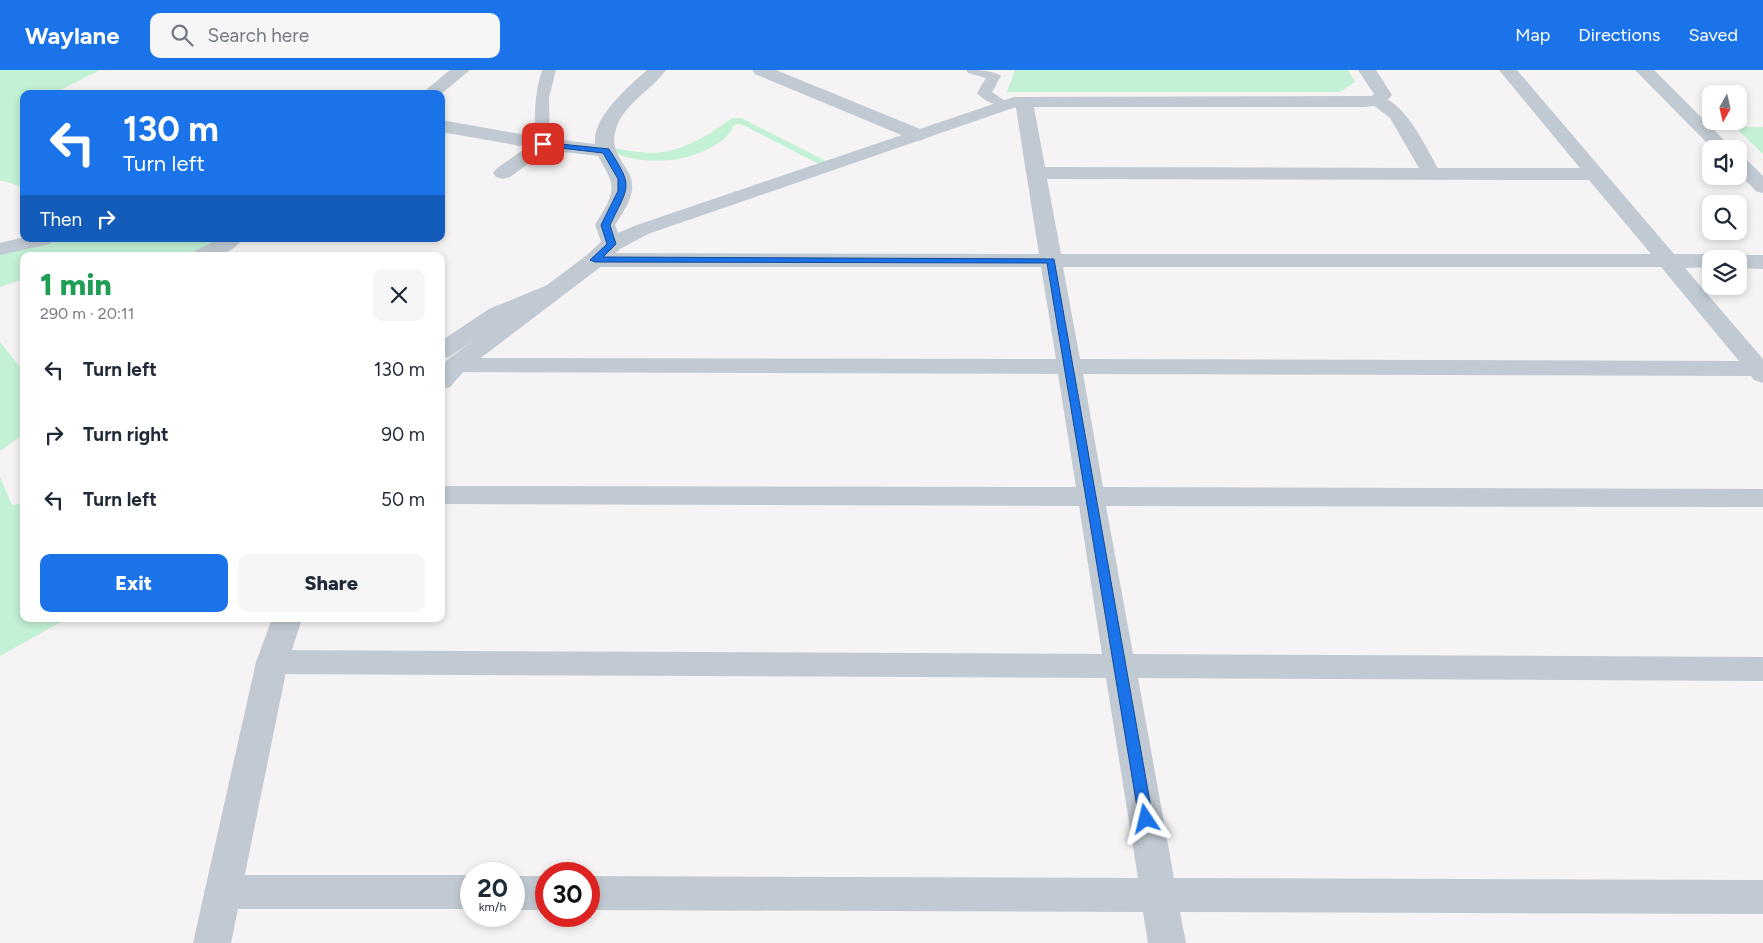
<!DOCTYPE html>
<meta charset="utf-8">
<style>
body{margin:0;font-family:Figtree,sans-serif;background:#f6f6f7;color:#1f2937;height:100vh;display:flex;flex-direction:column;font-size:19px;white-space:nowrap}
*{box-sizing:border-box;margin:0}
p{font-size:16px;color:#747a83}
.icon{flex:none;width:28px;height:28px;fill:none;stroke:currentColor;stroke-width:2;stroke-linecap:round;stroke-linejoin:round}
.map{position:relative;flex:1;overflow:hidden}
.details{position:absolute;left:20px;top:182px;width:425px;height:370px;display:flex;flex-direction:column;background:#fff;border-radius:10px;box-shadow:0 2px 8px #0003}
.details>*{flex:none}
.banner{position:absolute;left:20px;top:20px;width:425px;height:152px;border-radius:10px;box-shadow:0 2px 8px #0003;background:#1a73e8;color:#fff;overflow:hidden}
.needle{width:32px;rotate:188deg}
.controls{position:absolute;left:1702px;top:15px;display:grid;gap:10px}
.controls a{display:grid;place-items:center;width:45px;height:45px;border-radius:10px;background:#fff;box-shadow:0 2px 8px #0003;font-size:25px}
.speed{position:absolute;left:460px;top:792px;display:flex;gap:10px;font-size:25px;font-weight:700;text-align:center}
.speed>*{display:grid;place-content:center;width:65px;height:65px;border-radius:50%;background:#fff;box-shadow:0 2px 8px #0003;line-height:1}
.speed small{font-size:12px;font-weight:400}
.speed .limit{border:8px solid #d22;background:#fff;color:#111}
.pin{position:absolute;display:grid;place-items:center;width:42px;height:42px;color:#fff;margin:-21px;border-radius:10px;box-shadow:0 2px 8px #0006}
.me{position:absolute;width:55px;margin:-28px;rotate:350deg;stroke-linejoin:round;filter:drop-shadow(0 0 4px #0008)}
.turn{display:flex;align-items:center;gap:18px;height:105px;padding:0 20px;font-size:22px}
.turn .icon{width:65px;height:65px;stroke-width:2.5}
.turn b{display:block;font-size:35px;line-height:42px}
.then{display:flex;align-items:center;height:48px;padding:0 20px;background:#0003;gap:10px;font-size:19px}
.round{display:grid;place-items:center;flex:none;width:52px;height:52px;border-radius:10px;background:#f6f6f7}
.head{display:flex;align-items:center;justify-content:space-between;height:85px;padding:0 20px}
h1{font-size:30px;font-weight:800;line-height:38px;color:#1e9e55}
.button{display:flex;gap:10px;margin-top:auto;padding:10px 20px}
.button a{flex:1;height:58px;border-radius:10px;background:#1a73e8;color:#fff;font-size:20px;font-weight:800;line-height:58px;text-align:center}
.button a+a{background:#f6f6f7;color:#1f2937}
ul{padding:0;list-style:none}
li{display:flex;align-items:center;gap:15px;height:65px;padding:0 20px}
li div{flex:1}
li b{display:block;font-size:19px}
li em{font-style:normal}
header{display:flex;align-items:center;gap:30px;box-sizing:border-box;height:70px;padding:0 25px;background:#1a73e8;color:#fff}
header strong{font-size:24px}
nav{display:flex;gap:28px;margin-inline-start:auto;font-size:18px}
.search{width:350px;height:45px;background:#f6f6f7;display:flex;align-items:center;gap:12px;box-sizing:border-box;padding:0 18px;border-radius:10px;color:#747a83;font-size:19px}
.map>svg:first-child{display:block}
.green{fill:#c3f1d5}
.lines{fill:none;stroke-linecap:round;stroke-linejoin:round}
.service{fill:#c1cad2;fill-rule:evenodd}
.minor{fill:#c1cad2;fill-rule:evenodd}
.tertiary{fill:#c1cad2;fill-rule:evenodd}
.route{fill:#1a73e8;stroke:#114b97}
</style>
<header>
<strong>Waylane</strong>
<div class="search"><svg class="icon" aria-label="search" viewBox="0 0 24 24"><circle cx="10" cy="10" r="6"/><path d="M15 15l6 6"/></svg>Search here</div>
<nav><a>Map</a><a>Directions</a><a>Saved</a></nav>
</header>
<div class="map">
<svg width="1763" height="873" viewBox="0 0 1763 873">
<rect width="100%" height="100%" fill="#f5f3f3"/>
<g class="green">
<path d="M0,0h100l-48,24h-28v60l-3,2h3v30c-10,1 -15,-6 -24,-5z"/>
<path d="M1015,0h333l7,12 -15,10h-333z"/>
<path d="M732,48h9l85,43 -7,3 -78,-40h-6c-4,6 -9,15 -15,18 -30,21 -73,24 -106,11l-1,-5c12,2 23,4 35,5 31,1 60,-17 84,-35z"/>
<path d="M1735,57h28v27z"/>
<path d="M59,169h162l-3,4 -23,13h-171v23l-24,8v-34z"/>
<path d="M0,272l24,30v62l-24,17z"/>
<path d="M0,407l12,28 12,-2v116h42l-66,37z"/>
</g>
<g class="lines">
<g class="service">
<path d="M542,0h14l-7,28 1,46 -2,3h-10l-2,-3c-2,-26 -2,-49 6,-74z"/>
<path d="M966,0c11,0 27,0 35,6l-9,16 13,9 -2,3c-9,2 -20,-4 -26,-11l9,-15 -18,-5z"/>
</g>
<g class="minor">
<path d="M450,0h20l-29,24h-20z"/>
<path d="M647,0h19c-15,21 -42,33 -50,59 -9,28 19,38 16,61 -2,13 -10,24 -17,35l8,19 -3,5 -8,1 -8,-1 -9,-24c20,-34 23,-35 3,-69l-51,-6 -37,27 -7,2 -7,-2 -3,-4 3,-4 31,-22 -86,-15v-12l102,18 52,6c-3,-27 33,-57 52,-74z"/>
<path d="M752,0h24l149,61 2,4 -2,4 -7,2 -7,-2 -156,-65z"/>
<path d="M1499,0h18l157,184h37l8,2 1,3h-9v8l-26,1 78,91v24l-9,-3 -3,-4 -668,-2 20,113 660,2v18l-657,-1 27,148 630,3v24l-625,-3 36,200 589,2v34l-583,-2 6,31h-38l-5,-31 -554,-2v-34l549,2 -32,-200 -834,-4 -11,-3 -5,-9 5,-9 11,-3 830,4 -23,-148 -638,-2v-18l635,1 -18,-113 -602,-2 -9,-2 -3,-5 3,-5 9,-2 600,1 -15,-92h-446l-8,-2 -3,-5 3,-5 8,-2 444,1 -24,-152 3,-4 6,-1 6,1 3,4 12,65 374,1 -29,-50 -22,-17 3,-4c29,-7 55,50 67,71h142zM1047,109l542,1 62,74h-590zM1063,197h598l78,94 -659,-2z"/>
<path d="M24,167v2h29l-3,5 -50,11v-12z"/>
<path d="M219,169h23c-12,18 -31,18 -50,17l3,-5z"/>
<path d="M1739,185h24v14l-24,-1v-9h-9z"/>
<path d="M555,212l8,2 3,5 -3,5 -58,25 -56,38 -8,2v-18l48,-32z"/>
<path d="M222,805h249v34h-249l-13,-5 -5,-12 5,-12z"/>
<rect x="514" y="806" width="32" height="34"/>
</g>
<g class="tertiary">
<path d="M1358,0h18l16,25 -9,10 -18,2h-349l-368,127 -28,15 -17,16 -138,105 -15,17 -9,3v-23l6,-7 140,-105 17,-16 30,-13 380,-129 358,-1 2,-2z"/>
<path d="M1635,0h19l79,79h-20z"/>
<path d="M1739,87l7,2 17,17v17l-7,-2 -17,-17z"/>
<path d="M272,549h30l-14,43 -57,281h-38l63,-281z"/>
</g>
</g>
<path class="route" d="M541,72l68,7c25,39 20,36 1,76l6,19 -13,13 451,2 99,560 -2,4 -5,2 -5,-2 -2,-4 -92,-556 -452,-1 -5,-2 17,-16 -6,-19 17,-34v-12l-15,-26 -60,-7h-2z"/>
</svg>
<div class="controls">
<a><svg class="needle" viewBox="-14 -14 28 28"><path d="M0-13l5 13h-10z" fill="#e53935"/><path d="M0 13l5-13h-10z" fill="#747a83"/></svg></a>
<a><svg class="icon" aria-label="sound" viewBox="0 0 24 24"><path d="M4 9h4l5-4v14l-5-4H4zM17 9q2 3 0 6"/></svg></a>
<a><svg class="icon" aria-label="search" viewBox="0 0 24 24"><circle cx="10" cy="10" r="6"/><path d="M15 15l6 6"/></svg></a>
<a><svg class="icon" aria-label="layers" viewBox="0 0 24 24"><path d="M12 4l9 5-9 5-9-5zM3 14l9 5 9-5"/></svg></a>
</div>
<div class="speed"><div>20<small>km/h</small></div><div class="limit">30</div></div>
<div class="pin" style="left:543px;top:74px;background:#d93025"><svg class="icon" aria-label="arrive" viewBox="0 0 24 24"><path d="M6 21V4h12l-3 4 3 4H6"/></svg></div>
<svg class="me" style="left:1146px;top:749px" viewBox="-20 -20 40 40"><path d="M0-17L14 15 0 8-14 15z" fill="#1a73e8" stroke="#fff" stroke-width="4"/></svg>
<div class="banner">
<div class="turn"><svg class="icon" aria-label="left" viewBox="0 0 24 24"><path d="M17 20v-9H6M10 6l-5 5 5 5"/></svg><div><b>130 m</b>Turn left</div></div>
<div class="then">Then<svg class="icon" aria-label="right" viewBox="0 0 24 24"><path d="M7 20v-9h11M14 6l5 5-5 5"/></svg></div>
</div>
<section class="details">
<div class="head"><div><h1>1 min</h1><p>290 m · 20:11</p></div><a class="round"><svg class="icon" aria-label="close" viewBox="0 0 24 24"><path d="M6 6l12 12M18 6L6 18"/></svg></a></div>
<ul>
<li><svg class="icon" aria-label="left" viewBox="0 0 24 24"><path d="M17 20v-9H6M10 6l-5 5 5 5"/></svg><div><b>Turn left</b></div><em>130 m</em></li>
<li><svg class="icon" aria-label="right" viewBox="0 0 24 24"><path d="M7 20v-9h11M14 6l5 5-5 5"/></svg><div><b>Turn right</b></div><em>90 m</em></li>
<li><svg class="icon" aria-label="left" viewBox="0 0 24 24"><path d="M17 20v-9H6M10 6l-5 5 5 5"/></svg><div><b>Turn left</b></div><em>50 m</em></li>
</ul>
<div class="button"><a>Exit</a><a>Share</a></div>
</section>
</div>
